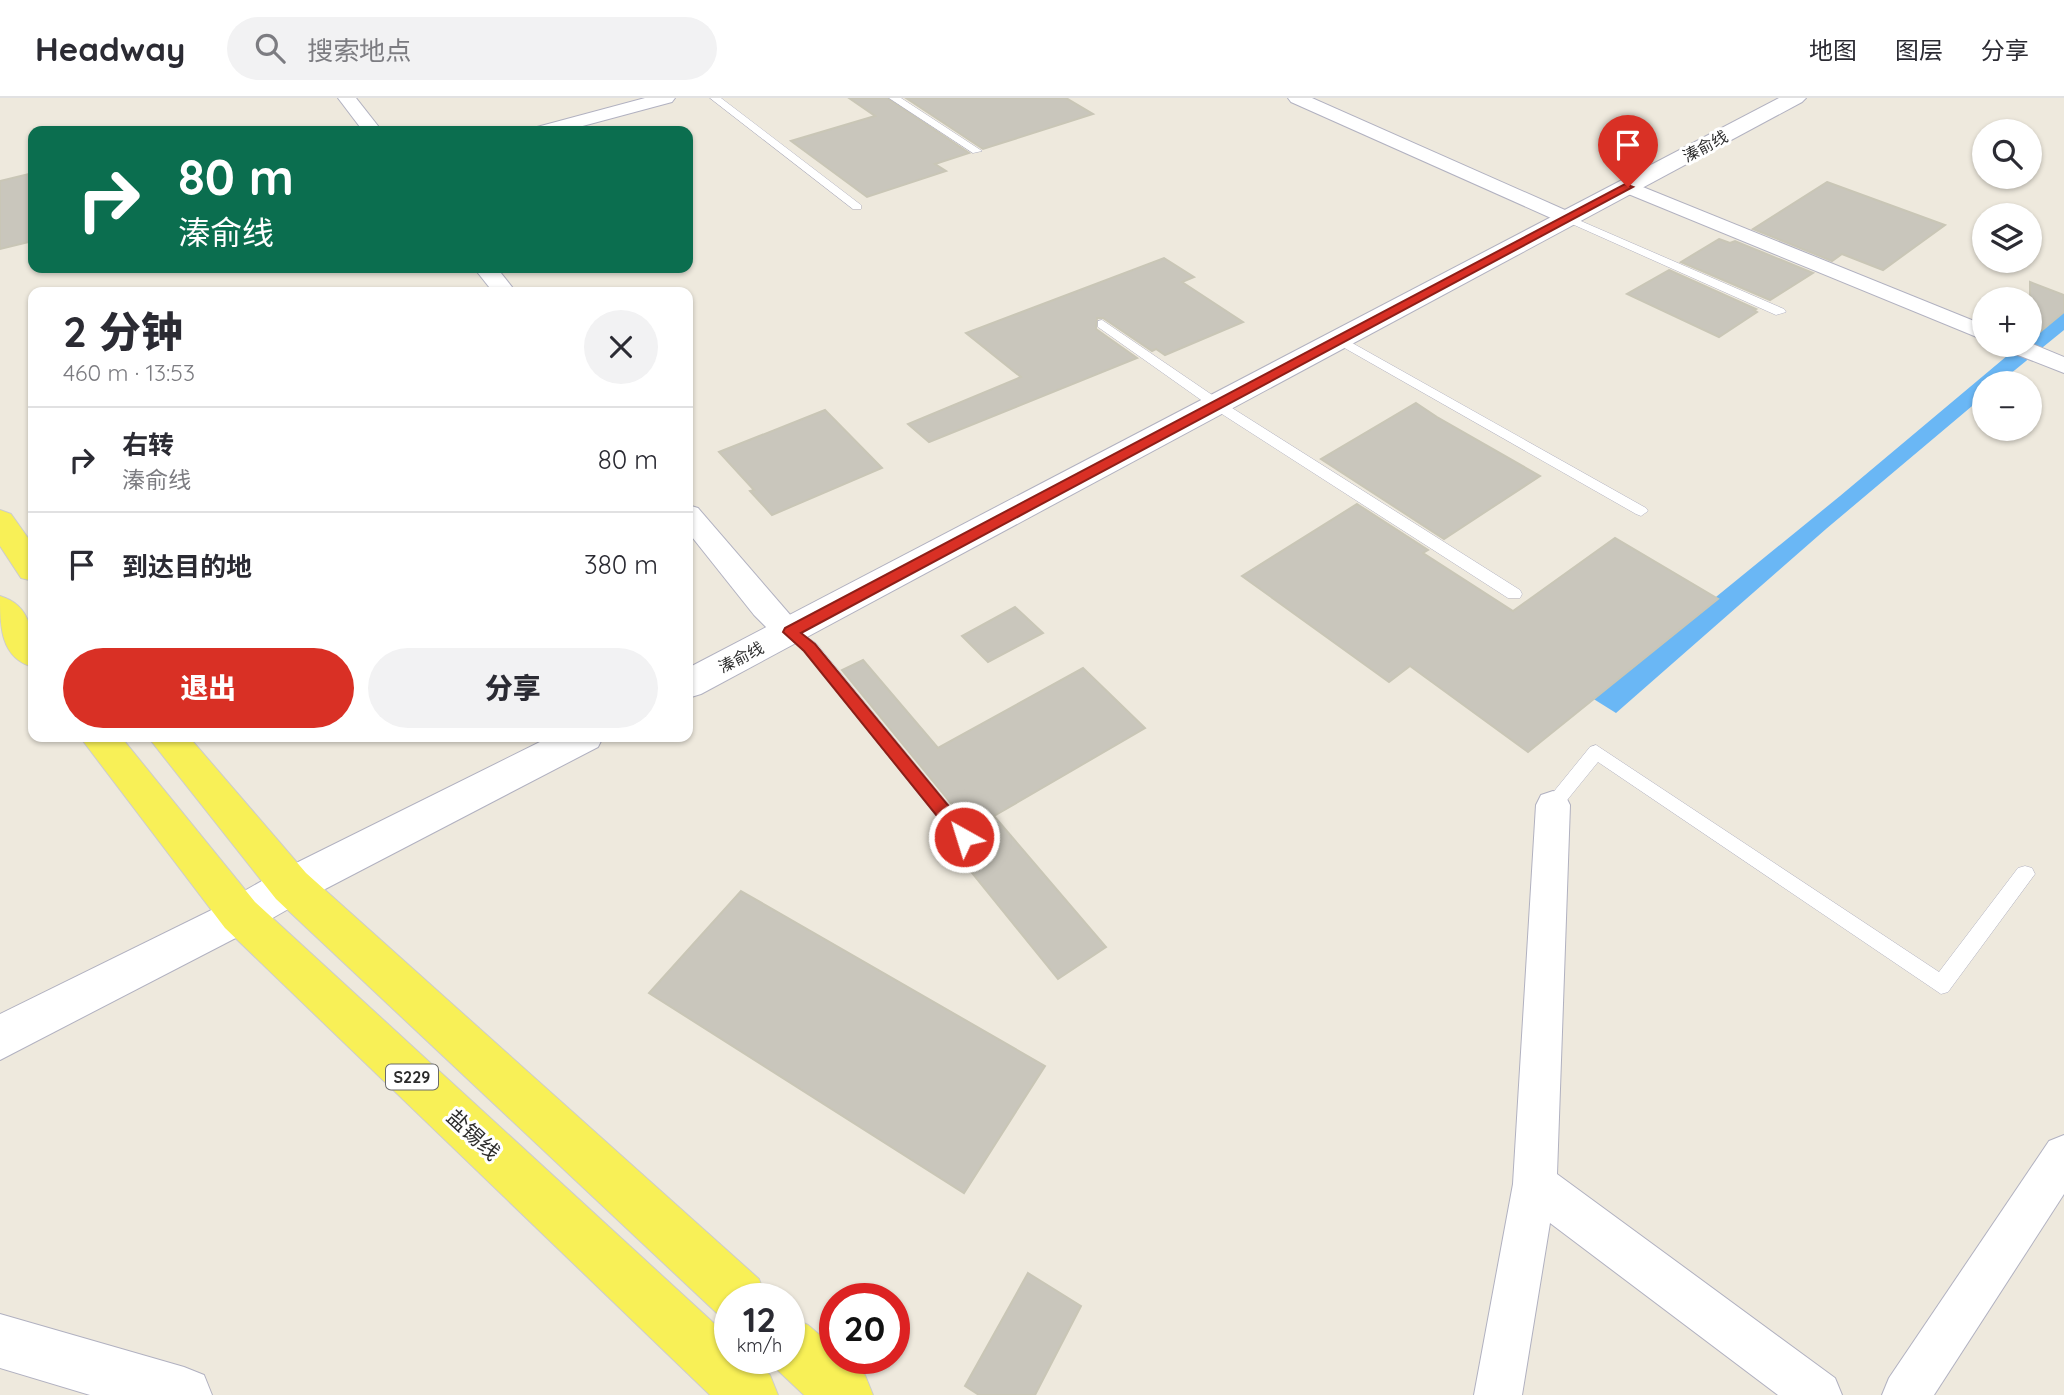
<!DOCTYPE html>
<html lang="zh">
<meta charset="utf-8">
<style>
body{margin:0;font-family:Quicksand,"Noto Sans SC",sans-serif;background:#f2f2f3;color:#2b2b33;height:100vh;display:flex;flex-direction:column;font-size:26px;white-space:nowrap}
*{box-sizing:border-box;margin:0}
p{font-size:23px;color:#7c7c81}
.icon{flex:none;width:38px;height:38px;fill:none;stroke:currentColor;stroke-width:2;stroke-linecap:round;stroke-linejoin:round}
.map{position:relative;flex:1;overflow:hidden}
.sheet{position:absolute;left:28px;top:189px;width:665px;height:455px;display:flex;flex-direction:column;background:#fff;border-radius:14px;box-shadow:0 2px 5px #0004}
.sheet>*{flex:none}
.top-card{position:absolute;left:28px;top:28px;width:665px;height:147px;border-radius:14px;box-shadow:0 2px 5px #0004;background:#0b6e4f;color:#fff;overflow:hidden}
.buttons{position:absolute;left:1972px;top:21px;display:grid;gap:14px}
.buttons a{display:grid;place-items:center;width:70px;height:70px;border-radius:50%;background:#fff;box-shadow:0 2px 5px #0004;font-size:35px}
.speed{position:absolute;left:714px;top:1185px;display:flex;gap:14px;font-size:35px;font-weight:700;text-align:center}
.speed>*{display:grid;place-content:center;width:91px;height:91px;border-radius:50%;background:#fff;box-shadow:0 2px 5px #0004;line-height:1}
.speed small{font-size:18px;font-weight:400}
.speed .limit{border:10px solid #d22;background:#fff;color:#111}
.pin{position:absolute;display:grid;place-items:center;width:60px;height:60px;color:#fff;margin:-72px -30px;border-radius:50% 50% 50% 0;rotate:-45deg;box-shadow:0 0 7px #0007}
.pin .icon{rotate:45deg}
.me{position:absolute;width:77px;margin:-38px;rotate:321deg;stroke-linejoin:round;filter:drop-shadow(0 0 5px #0008)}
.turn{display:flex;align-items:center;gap:24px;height:147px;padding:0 35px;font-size:32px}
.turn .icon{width:91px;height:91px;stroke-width:2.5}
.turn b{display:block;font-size:49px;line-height:60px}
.round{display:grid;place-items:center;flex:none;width:74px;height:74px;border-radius:37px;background:#f2f2f3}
.headline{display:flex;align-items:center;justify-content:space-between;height:119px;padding:0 35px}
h1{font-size:42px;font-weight:800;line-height:52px}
.action{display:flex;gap:14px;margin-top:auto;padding:14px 35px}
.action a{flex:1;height:80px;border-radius:42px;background:#d93025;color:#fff;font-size:28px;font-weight:800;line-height:80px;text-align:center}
.action a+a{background:#f2f2f3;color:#2b2b33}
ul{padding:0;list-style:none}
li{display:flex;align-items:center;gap:21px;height:105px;padding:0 35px;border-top:2px solid #e1e1e2}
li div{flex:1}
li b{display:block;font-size:26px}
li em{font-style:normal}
header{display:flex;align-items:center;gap:42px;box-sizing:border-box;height:98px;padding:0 35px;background:#fff;border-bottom:2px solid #e1e1e2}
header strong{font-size:33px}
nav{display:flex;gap:38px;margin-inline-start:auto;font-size:24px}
.search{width:490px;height:63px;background:#f2f2f3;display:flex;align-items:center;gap:18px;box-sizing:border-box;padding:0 24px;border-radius:38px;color:#7c7c81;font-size:26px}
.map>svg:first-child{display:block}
.water{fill:#6ab7f5}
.building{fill:#c9c6bc;stroke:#c9c6b6;stroke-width:2}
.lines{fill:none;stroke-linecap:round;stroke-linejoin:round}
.service-casing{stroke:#b1b1c0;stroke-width:1}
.minor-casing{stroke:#b1b1c0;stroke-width:2}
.tertiary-casing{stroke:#b1b1c0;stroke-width:2}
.secondary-casing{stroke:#b1b1c0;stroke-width:2}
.primary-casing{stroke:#ccc;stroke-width:2}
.service{fill:#fff;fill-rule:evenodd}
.minor{fill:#fff;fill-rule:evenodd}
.tertiary{fill:#fff;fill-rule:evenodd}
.secondary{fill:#fff;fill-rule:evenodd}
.primary{fill:#f8f057;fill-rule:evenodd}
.route{fill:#d93025;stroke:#8d1f18;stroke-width:2}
.labels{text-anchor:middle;stroke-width:6;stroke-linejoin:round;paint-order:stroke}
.far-street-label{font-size:16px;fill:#2b2b2b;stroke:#fff}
.shield{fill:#fff;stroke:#6b6b6b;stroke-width:2}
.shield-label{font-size:16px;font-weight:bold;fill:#2b2b2b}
.near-street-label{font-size:21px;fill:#2b2b2b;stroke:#fff}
</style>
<header>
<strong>Headway</strong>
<div class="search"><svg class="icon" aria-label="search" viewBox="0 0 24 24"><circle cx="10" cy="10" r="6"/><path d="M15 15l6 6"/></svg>搜索地点</div>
<nav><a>地图</a><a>图层</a><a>分享</a></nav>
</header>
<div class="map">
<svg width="2064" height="1297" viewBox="0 0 2064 1297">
<rect width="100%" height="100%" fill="#eee9dd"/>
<path class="water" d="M2064,209v23l-65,53h-15v13l-158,133 -210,184 -24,-15 248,-202 180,-151h10v-9z"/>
<g class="building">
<path d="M849,0h38l82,55 -34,11 11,7 -79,26 -76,-56 84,-25z"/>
<path d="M906,0h160l27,16 -110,35z"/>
<path d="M33,75v68l-33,8v-68z"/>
<path d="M1827,84l118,43 -62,45 -41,-16 -10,7 -79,-32z"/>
<path d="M1719,141l11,4 5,-2 78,32 -43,27 -89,-38z"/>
<path d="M1164,160l30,19 -12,5 61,40 -78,33 -9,-6 -4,2 -49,-33h-6l-1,11 41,29 -208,84 -21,-18 113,-47 -55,-44z"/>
<path d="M1669,172l87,39 -2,1 3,2 -38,25 -92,-43z"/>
<path d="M2030,184l34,13v17l-34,28z"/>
<path d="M1416,305l21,14 103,59 -96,63 -123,-80z"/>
<path d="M825,312l57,58 -110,47 -22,-24 4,-1 -35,-38z"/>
<path d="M1357,406l71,46 -5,3 90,58 102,-73 103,61 -190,153 -118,-86 -21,16 -147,-106z"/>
<path d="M1015,509l28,26 -55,29 -26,-26z"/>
<path d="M863,562l75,88 145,-80 62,60 -151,88 112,131 -48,32 -102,-126 23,-13 -6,-10 -131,-160z"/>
<path d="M741,793l304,175 -81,127 -315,-200z"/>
<path d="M1028,1175l53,33 -46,89h-56l-14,-9z"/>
</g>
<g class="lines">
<defs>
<g id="service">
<path d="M710,0h11l140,107v4h-8z"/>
<path d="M889,0h12l81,53 -9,2z"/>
<path d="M1567,117l217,94 2,3 -10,3 -213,-95 -2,-2z"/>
<path d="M1102,222l119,81 299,189 2,4 -2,4h-12l-297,-191 -113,-80v-6z"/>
<path d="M1338,237l308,173 2,3 -7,5 -5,-2 -302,-172 -2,-3z"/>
<path d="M790,528l26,17 155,189 2,5 -2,5 -7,3 -7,-3 -153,-191 -22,-19z"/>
<path d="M1596,647l343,227 79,-104 7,-2 7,2 3,6 -87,118 -7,2 -343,-232 -39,48 -6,2 -6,-2 -3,-5 3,-5 43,-53z"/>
</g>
<g id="minor">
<path d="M338,0h18l26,33h-19z"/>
<path d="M645,0h30l-3,4 -108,29h-29l2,-4z"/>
<path d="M1288,0h24l262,116 3,4 -3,4h-14l-269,-120z"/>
<path d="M1628,83l356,144v15l-363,-149 -3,-4 3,-4z"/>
<path d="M474,170h23l19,24h-23z"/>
<path d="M2030,245l34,14v16l-59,-23 -4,-5z"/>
<path d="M688,407l10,3 107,124 -4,8 -11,3 -11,-3 -25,-25 -66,-83z"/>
<path d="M1553,693l12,4 5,10 -13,369 278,204 7,17h-64l-228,-172 -28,172h-48l39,-211 23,-379 5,-10z"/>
<path d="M2064,1037v59l-130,201h-52l7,-17 160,-237z"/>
</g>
<g id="tertiary">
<path d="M240,798l15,6 7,13 -7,13 -255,132v-46z"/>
<path d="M0,1216l184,53 20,8 8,20h-122l-90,-27z"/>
</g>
<g id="secondary">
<path d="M1779,0h27l-4,4 -1101,592 -13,4v-30z"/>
<path d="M550,639h53l-5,10 -292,152 -51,29 -15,6 -15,-6 -7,-13 7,-13 51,-29z"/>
</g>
<g id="primary">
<path d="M0,412l11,4 22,31v36l-12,-3 -21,-32z"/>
<path d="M0,498c34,10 33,42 33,71 -33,-9 -33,-42 -33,-71z"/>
<path d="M80,639h41l134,165 475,436v20h21l19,17 8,20h-68l-485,-467z"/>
<path d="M148,639h41l117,136 453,406 7,19h-36v22l-9,-3 -445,-418z"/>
<path d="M789,1219l19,8 27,23v10h11l19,17 8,20h-69l-34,-32 -3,-5h22z"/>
</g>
</defs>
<use href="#service" class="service-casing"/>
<use href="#minor" class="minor-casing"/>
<use href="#tertiary" class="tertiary-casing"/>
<use href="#secondary" class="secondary-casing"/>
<use href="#primary" class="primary-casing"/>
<use href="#service" class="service"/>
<use href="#minor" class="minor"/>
<use href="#tertiary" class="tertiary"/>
<use href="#secondary" class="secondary"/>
<use href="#primary" class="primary"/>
</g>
<path class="route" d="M1625,86l8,3 -832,446 14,11 155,188 2,5 -2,5h-12l-154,-191 -21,-19 2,-4z"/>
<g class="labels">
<g class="far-street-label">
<text transform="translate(1705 48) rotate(-28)" y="6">溱俞线</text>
<text transform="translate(741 559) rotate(-27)" y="6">溱俞线</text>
</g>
<rect class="shield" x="386" y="966.5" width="52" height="25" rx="5"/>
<g class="shield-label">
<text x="412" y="985">S229</text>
</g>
<g class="near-street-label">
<text transform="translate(473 1037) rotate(43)" y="7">盐锡线</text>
</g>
</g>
</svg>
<div class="buttons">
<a><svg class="icon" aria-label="search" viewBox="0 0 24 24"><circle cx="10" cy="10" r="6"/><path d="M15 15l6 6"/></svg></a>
<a><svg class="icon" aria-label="layers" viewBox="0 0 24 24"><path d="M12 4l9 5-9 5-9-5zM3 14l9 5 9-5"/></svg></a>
<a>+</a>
<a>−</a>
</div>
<div class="speed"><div>12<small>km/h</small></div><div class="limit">20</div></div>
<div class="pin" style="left:1628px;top:89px;background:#d93025"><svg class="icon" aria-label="arrive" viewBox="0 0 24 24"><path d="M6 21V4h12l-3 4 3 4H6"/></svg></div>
<svg class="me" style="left:964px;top:739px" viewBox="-20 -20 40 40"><circle r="17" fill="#d93025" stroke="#fff" stroke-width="3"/><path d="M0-11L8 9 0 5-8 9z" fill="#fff"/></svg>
<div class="top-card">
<div class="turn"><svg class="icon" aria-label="right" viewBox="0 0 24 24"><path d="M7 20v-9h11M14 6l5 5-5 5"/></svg><div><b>80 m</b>溱俞线</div></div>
</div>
<section class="sheet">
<div class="headline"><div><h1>2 分钟</h1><p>460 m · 13:53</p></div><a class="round"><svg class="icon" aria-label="close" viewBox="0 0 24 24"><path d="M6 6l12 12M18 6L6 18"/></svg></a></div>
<ul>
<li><svg class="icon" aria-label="right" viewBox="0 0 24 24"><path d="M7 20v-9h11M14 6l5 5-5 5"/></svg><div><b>右转</b><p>溱俞线</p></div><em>80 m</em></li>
<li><svg class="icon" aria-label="arrive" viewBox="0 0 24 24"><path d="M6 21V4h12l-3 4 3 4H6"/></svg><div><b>到达目的地</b></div><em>380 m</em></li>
</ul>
<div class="action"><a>退出</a><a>分享</a></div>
</section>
</div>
